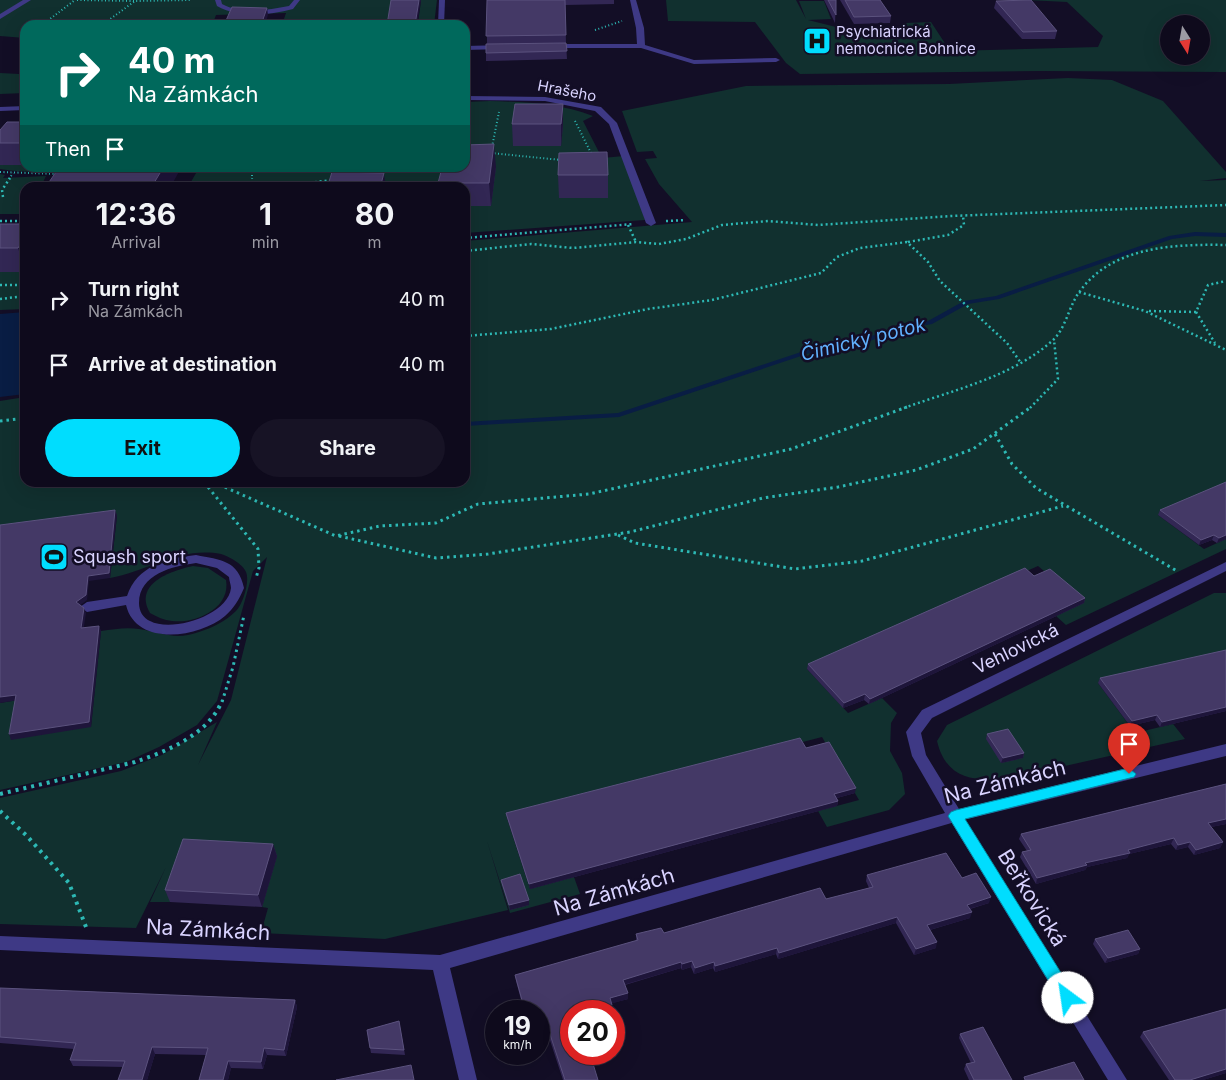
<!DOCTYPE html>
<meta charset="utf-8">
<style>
body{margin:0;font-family:Inter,sans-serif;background:#171325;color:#f1f3f6;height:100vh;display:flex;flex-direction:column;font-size:19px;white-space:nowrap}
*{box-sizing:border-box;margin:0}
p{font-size:16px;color:#9b9aa3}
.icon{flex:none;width:28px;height:28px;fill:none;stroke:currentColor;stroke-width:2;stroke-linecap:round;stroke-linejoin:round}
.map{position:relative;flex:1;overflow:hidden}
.details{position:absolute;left:20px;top:182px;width:450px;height:305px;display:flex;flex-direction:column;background:#0e0a1c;border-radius:15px;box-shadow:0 5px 20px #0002,0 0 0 1px #2e2b3b}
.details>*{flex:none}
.banner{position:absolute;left:20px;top:20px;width:450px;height:152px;border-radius:15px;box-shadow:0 5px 20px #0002,0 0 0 1px #2e2b3b;background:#00695c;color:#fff;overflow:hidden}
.needle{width:32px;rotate:169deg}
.buttons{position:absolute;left:1160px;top:15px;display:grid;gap:10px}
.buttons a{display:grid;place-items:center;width:50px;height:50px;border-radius:50%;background:#0e0a1c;box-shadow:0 5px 20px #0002,0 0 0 1px #2e2b3b;font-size:25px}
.speed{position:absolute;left:485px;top:1000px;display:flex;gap:10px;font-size:25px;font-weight:700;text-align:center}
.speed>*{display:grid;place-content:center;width:65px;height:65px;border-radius:50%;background:#0e0a1c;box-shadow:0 5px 20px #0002,0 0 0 1px #2e2b3b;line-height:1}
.speed small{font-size:12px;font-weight:400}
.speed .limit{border:8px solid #d22;background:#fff;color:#111}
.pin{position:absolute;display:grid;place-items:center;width:42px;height:42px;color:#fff;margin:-51px -21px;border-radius:50% 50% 50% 0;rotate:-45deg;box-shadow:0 0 5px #0007}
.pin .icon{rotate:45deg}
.me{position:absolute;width:55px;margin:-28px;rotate:329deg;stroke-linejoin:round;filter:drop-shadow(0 0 4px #0008)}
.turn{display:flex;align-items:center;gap:18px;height:105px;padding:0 25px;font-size:22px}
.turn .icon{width:65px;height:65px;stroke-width:2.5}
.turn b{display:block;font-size:35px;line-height:42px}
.then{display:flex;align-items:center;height:48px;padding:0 25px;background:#0003;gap:10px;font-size:19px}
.eta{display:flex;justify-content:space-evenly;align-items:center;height:85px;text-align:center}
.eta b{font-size:30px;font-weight:700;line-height:35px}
.cta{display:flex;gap:10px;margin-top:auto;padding:10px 25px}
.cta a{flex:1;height:58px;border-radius:30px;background:#00ddfe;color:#111;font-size:20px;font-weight:700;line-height:58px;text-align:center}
.cta a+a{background:#171325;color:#f1f3f6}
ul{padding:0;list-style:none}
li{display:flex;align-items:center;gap:15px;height:65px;padding:0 25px}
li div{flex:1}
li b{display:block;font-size:19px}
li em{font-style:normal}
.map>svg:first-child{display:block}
.green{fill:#11302f;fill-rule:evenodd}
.water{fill:#091d44}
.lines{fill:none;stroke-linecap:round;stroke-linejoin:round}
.stream{fill:#091d44;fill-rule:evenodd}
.path-far3{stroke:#2db9b5;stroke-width:2;stroke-dasharray:1 2.5;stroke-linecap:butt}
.path-far2{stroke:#2db9b5;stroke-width:2.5;stroke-dasharray:2 3;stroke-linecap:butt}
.path-far1{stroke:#2db9b5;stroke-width:3;stroke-dasharray:2.5 4;stroke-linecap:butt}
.path{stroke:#2db9b5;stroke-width:4;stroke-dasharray:3 5;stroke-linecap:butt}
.lane{fill:#3e3985;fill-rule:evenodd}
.street{fill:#3e3985;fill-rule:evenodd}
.wall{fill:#322754}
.shaded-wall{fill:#1e153a}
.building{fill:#443966;stroke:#5b527e}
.route{fill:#00ddfe;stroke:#0090a5}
.labels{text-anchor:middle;stroke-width:5;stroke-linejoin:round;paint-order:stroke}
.far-poi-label{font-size:15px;fill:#d9d3ff;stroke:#130e26;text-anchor:start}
.far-street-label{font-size:15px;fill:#d9d3ff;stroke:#130e26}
.poi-label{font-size:18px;fill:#d9d3ff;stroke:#130e26;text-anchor:start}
.street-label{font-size:18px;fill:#d9d3ff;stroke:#130e26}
.water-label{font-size:19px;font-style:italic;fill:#61b1ff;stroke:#130e26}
.near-street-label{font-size:21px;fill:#d9d3ff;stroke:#130e26}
</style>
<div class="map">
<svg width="1226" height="1080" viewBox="0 0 1226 1080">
<rect width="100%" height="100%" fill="#130e26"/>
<g class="green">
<path d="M0,0h437l-3,25h-172l1,-3h20l3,-9 -70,2 -3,8h20l-1,2h-207v13l-25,-2zM421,1l-3,22h-28z"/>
<path d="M666,0h130l10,19 -7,-18h25l7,18 -23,1 32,8h60l5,-5 26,-1 19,29 148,-4 5,-11 -36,-34 -41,-2h200v72l-186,-1 -240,3 -14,-11 -31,-41 -87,-1zM1169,24h32v32h-32z"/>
<path d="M25,70v23l-25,1v-21l19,1z"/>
<path d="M1068,78l44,2 51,21 63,71v6l-26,3 26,-1v305l-68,30 46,34 22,-10v10l-160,76 -10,-9 27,-13 -45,-37 -231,103 41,44 34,-15 15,15 -6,10 -1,28 12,22 3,21 -16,16 -62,17 -9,-16 41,-11 -37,-63 -315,81 23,71 44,-12 6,17 -70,19 -23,-72 21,69 -123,29 -124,-6 7,-25 -6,-1 15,-51 -107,46h-20l16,-35 -30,61 -136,-4v-126l121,-27 41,-16 55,-33 -19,43 33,-65 36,-143 -14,14 -36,130 -20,24 -38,22 -33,15 -126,28v-87l18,-3 73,27 10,-96c13,-2 26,-4 38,-2 23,3 35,12 60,3 13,-4 27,-11 37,-21 7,-7 14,-29 10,-39 -3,-8 -18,-16 -25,-18 -40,-8 -73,17 -111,24l7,-62 -117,14v-129l25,-4v85h440v-241l227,-19 -33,-38 -14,-25 12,-1 -4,-7 -16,1 -15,-41 124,-25 203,-2z"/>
<path d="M490,101c35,1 69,2 103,15l-10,5 19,37 22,-2 2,2 19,62 -180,13v-131z"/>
<path d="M0,165h25v3h63l-6,7c-27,-5 -55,-1 -82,-6z"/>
<path d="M199,168h249l-4,19 -180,1c-10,-8 -61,-2 -76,-1z"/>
<path d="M0,174l5,1 -2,3 43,-2 -5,10 19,2h-35v26h-25z"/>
<path d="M0,268l25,4v37l-25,1z"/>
<path d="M193,566l15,2 18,12c5,28 -30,44 -54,41 -8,-1 -15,-4 -22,-8 -17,-29 20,-42 43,-47z"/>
<path d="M1214,593h12v61l-128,29 37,50 38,-9 12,15 -169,38c-36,5 -69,6 -79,-36l10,-16z"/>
</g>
<path class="water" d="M25,312v82l-25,3v-83z"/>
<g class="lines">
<path class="stream" d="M1195,232l31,1v4l-31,-1 -23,3 -173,60 -31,5 -36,20 -37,7 -25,10 -33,3 -218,73 -154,9v-4l153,-9 216,-72 35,-4 23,-9 36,-7 36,-20 32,-5 173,-60z"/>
<g class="path-far3">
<path d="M77,0l57,1"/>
<path d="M42,25l33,-25"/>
<path d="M102,25l33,-24 57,-1"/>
<path d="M595,30l27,-9"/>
<path d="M575,121l17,34"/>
<path d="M492,147l7,-35"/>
<path d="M491,153l70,7"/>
<path d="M252,168v11"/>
<path d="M405,168h9"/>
<path d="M0,172l57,2"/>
<path d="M363,174l19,-6"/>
<path d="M9,179l4,-6"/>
</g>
<g class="path-far2">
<path d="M249,188l3,-10"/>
<path d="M265,188l68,-8"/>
<path d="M3,197l-1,-7 8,-12"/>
<path d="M0,221h25"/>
<path d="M666,221l20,-1"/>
<path d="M628,225l8,17"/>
<path d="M465,238l168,-14"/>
<path d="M908,242l40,-7 16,-10 -1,-9"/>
<path d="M465,251l66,-7 42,4 63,-6 23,2 27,-5 36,-14 46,-4 50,4 133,-9 275,-11"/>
<path d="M0,285h25"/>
<path d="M1079,292l66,19 81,39"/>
<path d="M0,299l25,-3"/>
<path d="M1149,311l47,1 12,-27 18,-4"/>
<path d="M1196,312l19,31"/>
<path d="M465,336l86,-7 97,-20 64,-9 109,-27 16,-16 23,-9 47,-6 21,20 12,19 67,62 14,20"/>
<path d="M904,408c49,-18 108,-31 148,-67 14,-12 17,-36 28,-50 33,-45 95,-47 146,-46"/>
<path d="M1030,408l28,-29 -4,-39"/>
</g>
<g class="path-far1">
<path d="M0,421l25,-3"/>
<path d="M995,434l17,30 24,24 141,83"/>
<path d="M204,482l54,67 1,19 -3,10"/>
<path d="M213,482l123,54 44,-10 56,-3 42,-19 111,-10 202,-45 116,-42"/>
<path d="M618,535l17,8 160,26 67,-8 201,-55"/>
<path d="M339,536l97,22 52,-4 142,-22 133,-34 75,-11 78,-17 57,-21 58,-42"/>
<path d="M222,702l11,-35 11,-52"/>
</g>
<g class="path">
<path d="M0,794l135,-32c32,-11 73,-27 87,-61"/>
<path d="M0,811l26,24 43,48 17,44"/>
</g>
<g class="lane">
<path d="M23,0h8l-31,19v-5z"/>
<path d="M215,0h6l1,4c21,11 45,6 67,2l5,-6h6l-7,9c-25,6 -53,10 -76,-3z"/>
<path d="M439,0h6l-1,25h-6z"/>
<path d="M630,0h6l8,28 1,17 49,15 82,-2 4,2 -4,2 -82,2 -53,-16h-91l-4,-2 4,-2h87l-1,-16z"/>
<path d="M505,45l1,2 -4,2 -37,1v-4z"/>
<path d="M196,555c25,5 42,5 48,33 -5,12 -10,20 -19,28 -26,22 -89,31 -99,-11l-39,7 -7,-5 7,-5 40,-6c10,-30 40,-38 69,-41zM196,563l21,5 12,9c0,3 2,8 2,11 -3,27 -59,45 -81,33 -7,-3 -11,-10 -11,-18 0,-29 34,-37 57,-40z"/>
<path d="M955,810l5,2 167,268h-19l-158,-260 -3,-4 3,-4z"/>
</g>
<g class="street">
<path d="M465,96l80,1 56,10 16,16 39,100 -5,3 -5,-3 -37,-99 -14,-13 -50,-10 -80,-1z"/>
<path d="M25,106v4l-25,1v-4z"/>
<path d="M1226,562v9l-294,147 -11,15 5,22 33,54 267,-65v12l-271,66 -505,146 27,112h-18l-26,-110 -433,-20v-14l440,19 505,-142 -33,-57 -6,-24 16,-22z"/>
</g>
</g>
<g class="wall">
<path d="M487,0h127v4l-49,1 1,38 -79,1z"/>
<path d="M824,0h12l-1,23z"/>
<path d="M840,0h40l11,16 -1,7 -36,1z"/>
<path d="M996,1l61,30 -2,8h-33l-28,-31z"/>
<path d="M566,43l1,16 -81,2v-8z"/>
<path d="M563,104v21l-2,21h-48l-1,-22z"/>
<path d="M25,122v43h-25v-35z"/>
<path d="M496,167l-5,39h-26v-18h-26l-1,-5z"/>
<path d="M558,175h50v23h-49z"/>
<path d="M25,215v57h-25v-48h19z"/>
<path d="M1160,510l66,29 -9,4 -5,-3 -13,5 -41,-30z"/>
<path d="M1034,576l51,22 -1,5 -215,101 -5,-4 -21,8 -36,-39 1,-5z"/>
<path d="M1100,678l126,33 -66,16 -5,-7 -25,6 -32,-43z"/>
<path d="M987,734l37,19 -1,5 -22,5 -15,-24z"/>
<path d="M806,748l49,45 -18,5 1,3 -1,5 -307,83 -23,-71 -1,-5z"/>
<path d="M1226,784v40l-15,3 12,15 -3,6 -26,7 -6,-8 -12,3 -5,-6 -42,10 -2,4 -40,9 -2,3 -49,14 -16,-27 2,-5 5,-1 -8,-12 2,-5z"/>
<path d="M273,844l4,12 -15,51 -92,-5 -5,-12z"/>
<path d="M867,875l95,3 27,25 -19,6v9l-40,12 6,18 -22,7 -18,-32 -118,36 -2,-5 -61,18 -2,-4 -19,6 -3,-7 -9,3 -1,-2 -56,17 3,14 -16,4v7l-41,1 27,69h-35l-19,-58 -5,-11h-15l-8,-30 -1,-6 121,-34v-7l28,-1 162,-34 43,-11 -3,-7z"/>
<path d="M501,880l28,20v5l-19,5 -8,-25z"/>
<path d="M1095,939l45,10 -2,5 -33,9 -12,-19z"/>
<path d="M0,988l295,12 2,7 -11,49 -19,-1 -4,14 -32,-1 -3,12h-29l7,-25 -51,-1 -8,26h-29l5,-13 -50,-1 -3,-6 4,-11 -74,-6z"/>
<path d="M1226,1009v64l-23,7h-34l-29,-43 3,-5z"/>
<path d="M399,1021l6,34 -34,-2 -4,-23z"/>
<path d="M960,1034l52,46h-43l-5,-11 2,-5 5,-1 -12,-25z"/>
</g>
<g class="shaded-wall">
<path d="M419,0h2l-4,25h-2z"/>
<path d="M267,8l1,7 -3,10h-4z"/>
<path d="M563,104v21l-2,21v-22z"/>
<path d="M494,144l2,23 -5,39 -2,-23z"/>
<path d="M163,168h18l-11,20h-19z"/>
<path d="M384,173l2,15h-6z"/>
<path d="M20,245l5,14v10l-7,-21z"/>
<path d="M115,510l2,5 -7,63 -21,3 -2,19 -9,7 -2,-5z"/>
<path d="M1214,535l-2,5 -13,5 2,-5z"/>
<path d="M1226,535v4l-9,4 2,-5z"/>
<path d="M1085,598l-1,5 -215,101 1,-5z"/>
<path d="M84,608l2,5 -3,20 -2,-5z"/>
<path d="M99,626l2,5 -10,96 -80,13 -2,-6z"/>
<path d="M865,694l-1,6 -21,8 1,-5z"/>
<path d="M16,695l2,5 -18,3v-6z"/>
<path d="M1226,707v4l-66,16 2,-5z"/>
<path d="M1157,715l-2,5 -25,6 2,-5z"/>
<path d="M1024,753l-1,5 -22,5 2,-5z"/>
<path d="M856,788l-1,5 -22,6 1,-5z"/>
<path d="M838,801l-1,5 -307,83 -1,-5z"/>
<path d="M1226,819v5l-20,4 2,-5z"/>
<path d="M1174,838l-3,6 -42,10 -2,4 -40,9 -2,3 -49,14 1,-6 48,-15 43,-13z"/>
<path d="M1190,842l-2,5 -12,3 2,-5z"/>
<path d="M1223,842l-3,6 -26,7 2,-5z"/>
<path d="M273,844l4,12 -15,51 -4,-12z"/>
<path d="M991,897l-2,6 -24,7 2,-5z"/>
<path d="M529,900v5l-19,5 -1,-5z"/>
<path d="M972,912l-2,6 -44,13 1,-6z"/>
<path d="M897,917l-1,6 -118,36 1,-6z"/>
<path d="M937,942l-1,6 -22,7 2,-6z"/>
<path d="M777,948l-1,6 -61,18v-6z"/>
<path d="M1140,949l-2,5 -33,9 3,-5z"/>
<path d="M692,961l-1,6 -9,3v-6z"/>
<path d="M681,962v6l-58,17v-5z"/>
<path d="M714,962l-1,6 -19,6 1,-6z"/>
<path d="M628,993v6l-18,5v-6z"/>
<path d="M295,1000l2,7 -11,49 -2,-6z"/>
<path d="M612,1005v5l-3,1h-20z"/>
<path d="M544,1016v6l-5,2v-6z"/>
<path d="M152,1047l3,7 -8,26h-5z"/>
<path d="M264,1048l3,7 -4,14 -2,-7z"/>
<path d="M228,1061l3,7 -3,12h-5z"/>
<path d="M1226,1069v4l-23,7h-13z"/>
</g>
<g class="building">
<path d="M391,0h28l-4,25h-28z"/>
<path d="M487,0h78l1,35 -80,1z"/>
<path d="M828,0h8v15z"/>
<path d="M845,0h35l11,16 -37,1z"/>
<path d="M1031,0l26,31 -34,1 -27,-31z"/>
<path d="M232,7l35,1 -6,17h-37z"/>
<path d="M566,43l1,8 -81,2v-9z"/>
<path d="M515,104h48l-2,20h-49z"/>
<path d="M7,122h18v21h-25v-13z"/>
<path d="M494,144l-5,39h-51l4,-15h23v-23z"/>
<path d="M607,152l1,23h-50l1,-22z"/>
<path d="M113,168h50l-12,20h-106l13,-19h54z"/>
<path d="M332,172l52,1 -4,15h-53z"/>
<path d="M25,215v30h-5l-2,3h-18v-24h19z"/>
<path d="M1226,482v53l-7,3 -5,-3 -13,5 -41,-30z"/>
<path d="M115,510l-6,63 -21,3 -2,19 -10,7 8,6 -3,20 18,-2 -10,96 -80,12 7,-39 -16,2v-172z"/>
<path d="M1025,568l9,8 16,-7 35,29 -215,101 -5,-5 -21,9 -36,-39z"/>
<path d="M1226,650v57l-64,15 -5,-7 -25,6 -32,-43z"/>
<path d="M1008,729l16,24 -21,5 -16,-24z"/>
<path d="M800,738l6,10 23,-6 27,46 -22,6 4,7 -309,83 -23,-71z"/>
<path d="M1226,784v35l-18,4 15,19 -27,8 -6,-8 -12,3 -4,-7 -46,12 2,3 -45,10 2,2 -50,13 -15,-26 9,-2 -10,-16z"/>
<path d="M183,839l90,5 -15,51 -93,-5z"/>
<path d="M946,853l16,25 14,-5 15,24 -24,8 5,7 -45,13 10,17 -21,7 -19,-32 -118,36 -2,-5 -62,18 -1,-4 -19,6 -3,-7 -10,3 -1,-2 -58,18 5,13 -18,5 2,7 -23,6h-18v43h19l8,26h-33l-21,-64 -5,2v-7h-14l-10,-36 123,-35 -2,-6 25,-6 3,5 156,-45 6,11 47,-12 -6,-12z"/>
<path d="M520,874l9,26 -20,5 -8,-25z"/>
<path d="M1128,930l12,19 -32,9 -13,-19z"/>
<path d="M0,988l295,12 -11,50 -20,-2 -3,14 -33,-1 -5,19h-24l9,-32 -56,-1 -10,33h-24l7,-19 -55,-1 6,-17 -76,-6z"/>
<path d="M1226,1009v60l-36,11h-15l-32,-48z"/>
<path d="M399,1021l5,29 -34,-2 -3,-18z"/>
<path d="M983,1027l29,53h-38l-8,-16 9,-2 -15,-28z"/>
<path d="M1074,1062l10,18h-59l-1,-3z"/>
<path d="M411,1065l3,15h-78z"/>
</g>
<path class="route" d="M1129,768l7,6 -2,3 -169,42 108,173 2,6 -2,5 -5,2 -6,-2 -114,-187 3,-4 5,-2z"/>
<defs>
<symbol id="hospital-square" viewBox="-11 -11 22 22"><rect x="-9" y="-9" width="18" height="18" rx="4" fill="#00ddfe" stroke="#130e26"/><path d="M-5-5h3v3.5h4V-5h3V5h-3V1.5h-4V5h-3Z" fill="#111"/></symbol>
<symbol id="stadium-square" viewBox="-11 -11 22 22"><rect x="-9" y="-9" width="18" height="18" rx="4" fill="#00ddfe" stroke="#130e26"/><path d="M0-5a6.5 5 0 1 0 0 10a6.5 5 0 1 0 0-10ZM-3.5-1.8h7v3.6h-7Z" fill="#111"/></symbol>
</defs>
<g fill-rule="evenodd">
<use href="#hospital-square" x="801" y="25" width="32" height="32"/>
<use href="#stadium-square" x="38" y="541" width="32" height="32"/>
</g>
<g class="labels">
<g class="far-poi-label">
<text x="836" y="37">Psychiatrická<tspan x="836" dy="17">nemocnice Bohnice</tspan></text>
</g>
<g class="far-street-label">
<text transform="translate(567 91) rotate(11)" y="5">Hrašeho</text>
</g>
<g class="poi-label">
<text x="73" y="563">Squash sport</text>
</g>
<g class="street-label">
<text transform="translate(1016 649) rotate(-26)" y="6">Vehlovická</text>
</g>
<g class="water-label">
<text transform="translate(863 339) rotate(-14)" y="7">Čimický potok</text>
</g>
<g class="near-street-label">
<text transform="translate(1005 782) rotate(-14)" y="7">Na Zámkách</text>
<text transform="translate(614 892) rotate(-16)" y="7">Na Zámkách</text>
<text transform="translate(1032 898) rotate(58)" y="7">Beřkovická</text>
<text transform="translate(208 930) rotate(3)" y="7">Na Zámkách</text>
</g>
</g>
</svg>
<div class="buttons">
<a><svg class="needle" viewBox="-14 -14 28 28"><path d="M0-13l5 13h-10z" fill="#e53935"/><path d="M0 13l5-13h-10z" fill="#9b9aa3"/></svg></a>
</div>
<div class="speed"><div>19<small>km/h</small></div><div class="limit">20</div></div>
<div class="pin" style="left:1129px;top:774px;background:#d93025"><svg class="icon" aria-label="arrive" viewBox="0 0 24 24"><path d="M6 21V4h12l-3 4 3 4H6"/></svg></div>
<svg class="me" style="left:1068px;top:998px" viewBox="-20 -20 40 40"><circle r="19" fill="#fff"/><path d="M0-13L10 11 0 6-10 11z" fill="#00ddfe"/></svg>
<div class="banner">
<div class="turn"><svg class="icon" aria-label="right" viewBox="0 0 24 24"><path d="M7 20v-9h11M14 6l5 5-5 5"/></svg><div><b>40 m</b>Na Zámkách</div></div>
<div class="then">Then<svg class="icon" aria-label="arrive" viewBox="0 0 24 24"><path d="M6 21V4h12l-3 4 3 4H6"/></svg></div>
</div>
<section class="details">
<div class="eta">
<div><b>12:36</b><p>Arrival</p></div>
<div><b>1</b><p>min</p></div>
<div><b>80</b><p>m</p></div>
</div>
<ul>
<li><svg class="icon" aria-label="right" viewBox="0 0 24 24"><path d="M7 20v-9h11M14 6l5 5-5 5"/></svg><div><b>Turn right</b><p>Na Zámkách</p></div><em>40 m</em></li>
<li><svg class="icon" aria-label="arrive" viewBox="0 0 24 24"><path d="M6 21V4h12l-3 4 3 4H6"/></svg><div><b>Arrive at destination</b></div><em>40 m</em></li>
</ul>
<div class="cta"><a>Exit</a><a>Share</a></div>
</section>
</div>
